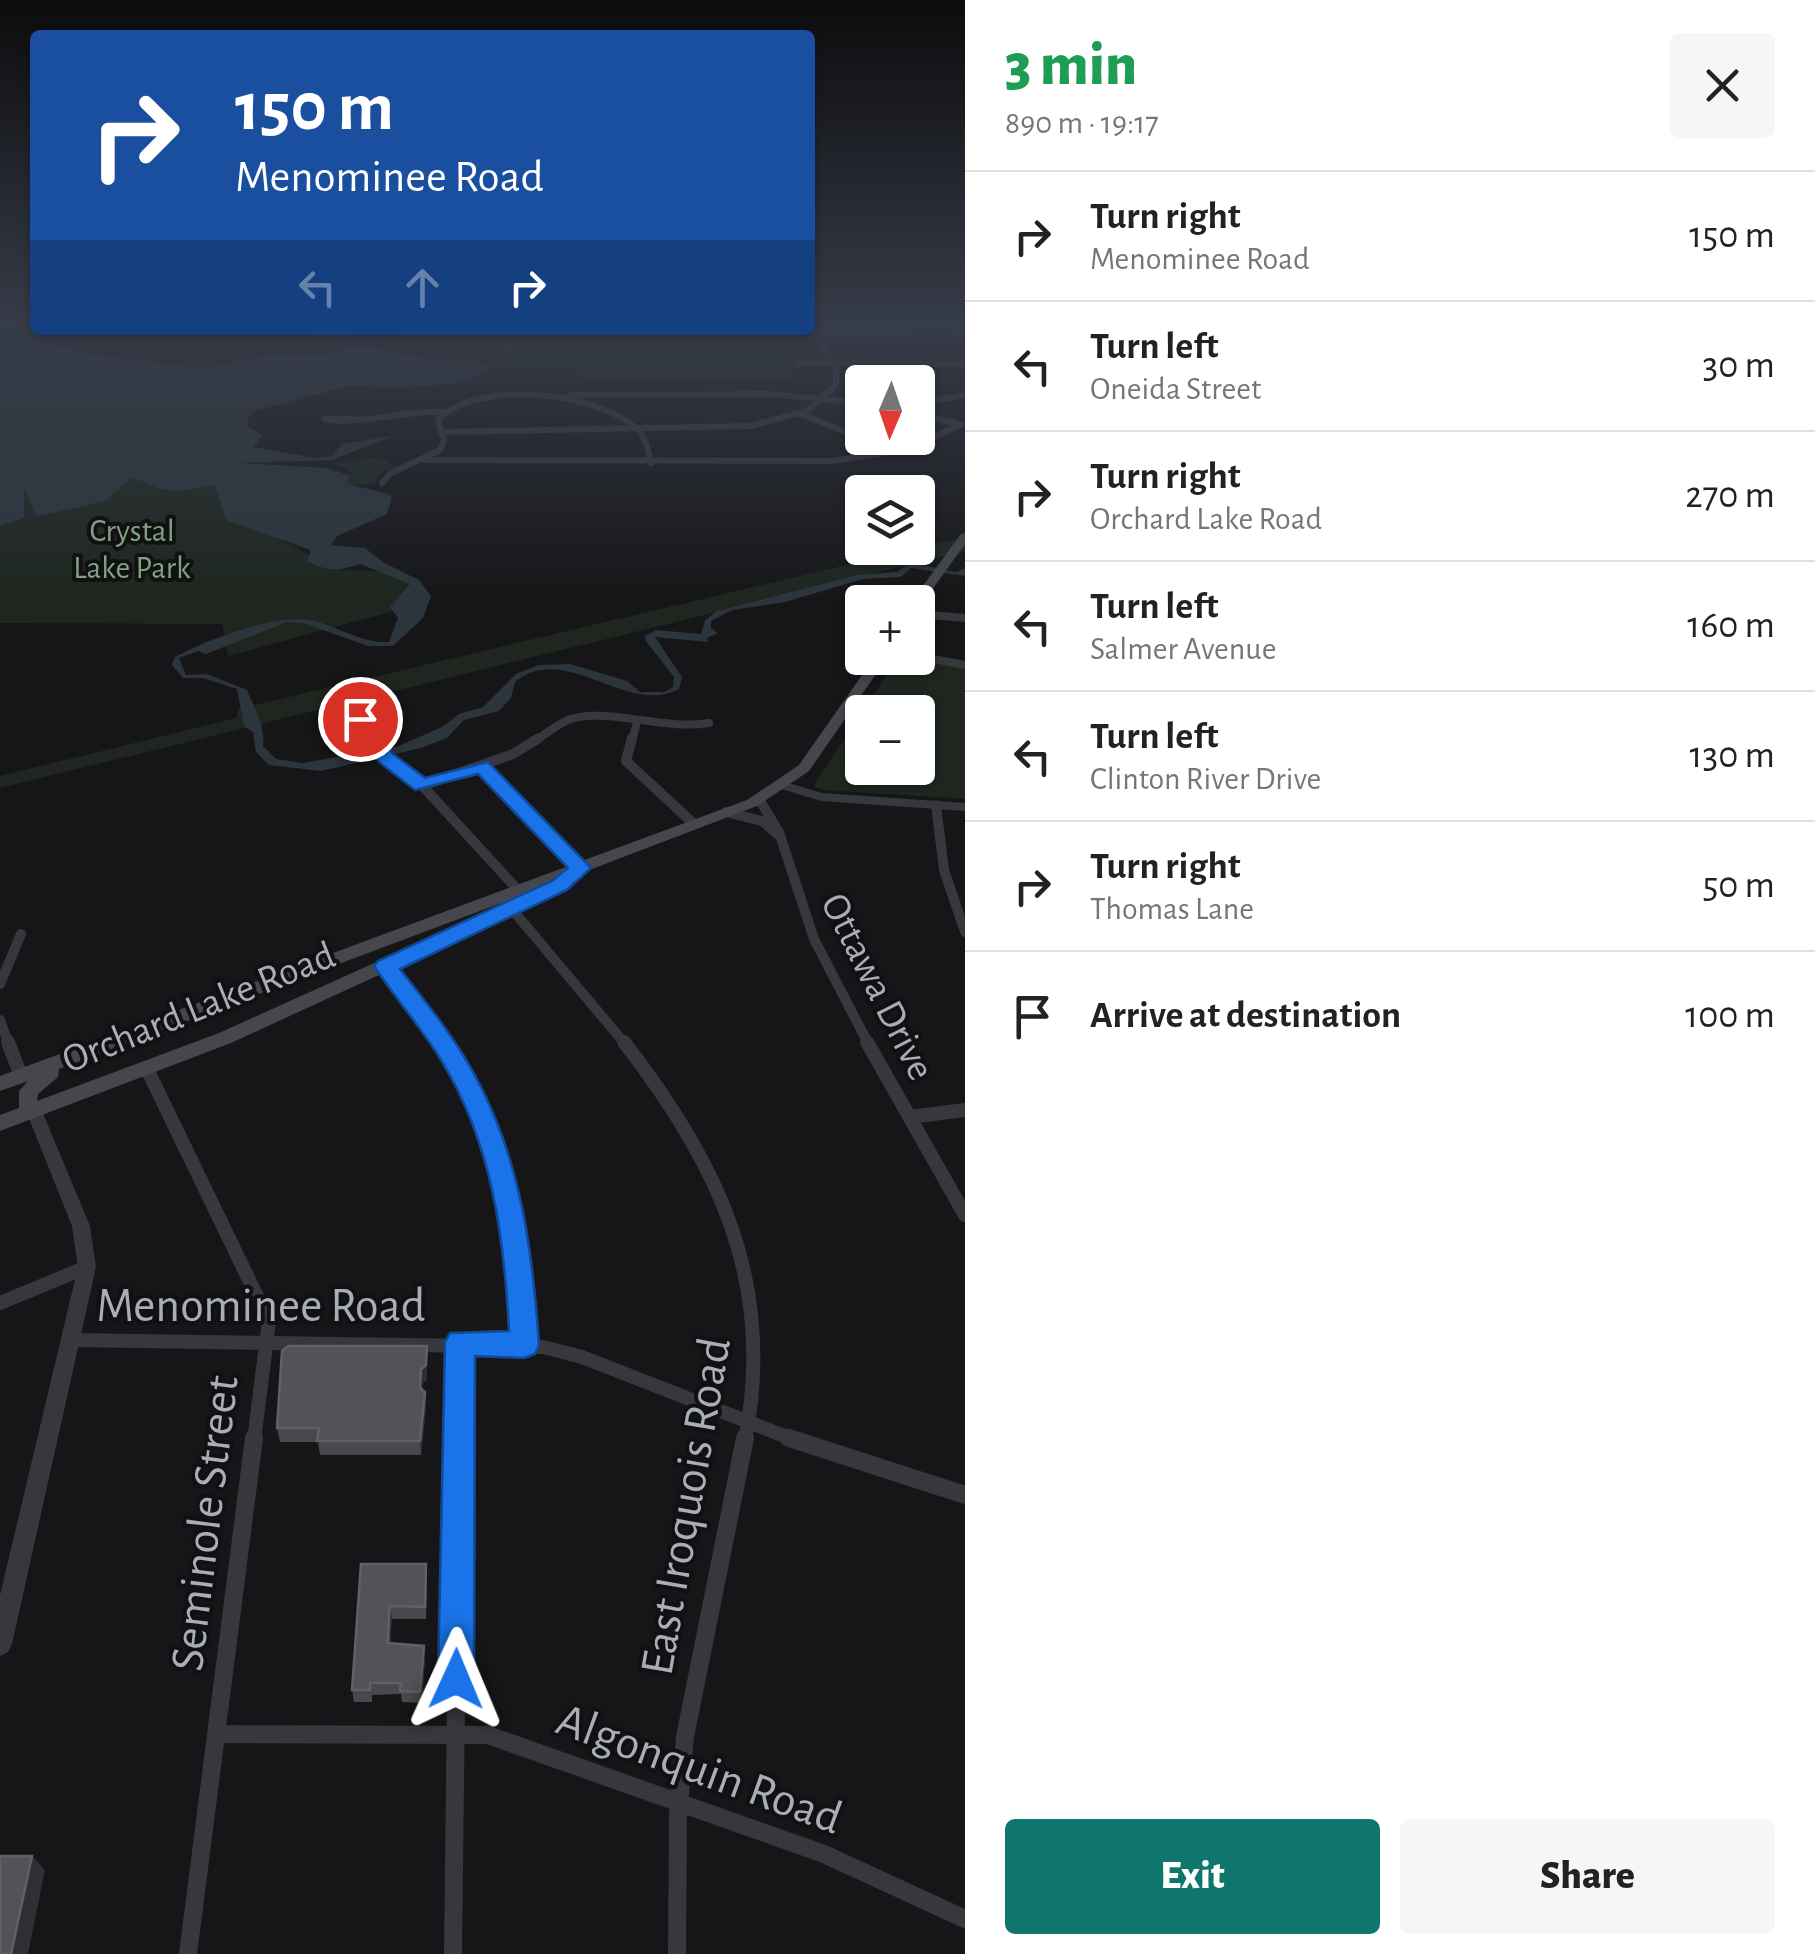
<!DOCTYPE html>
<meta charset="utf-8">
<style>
body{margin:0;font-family:"Alegreya Sans",sans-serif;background:#f6f6f6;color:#222;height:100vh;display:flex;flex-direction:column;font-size:38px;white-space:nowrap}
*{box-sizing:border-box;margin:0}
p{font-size:32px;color:#767676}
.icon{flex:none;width:55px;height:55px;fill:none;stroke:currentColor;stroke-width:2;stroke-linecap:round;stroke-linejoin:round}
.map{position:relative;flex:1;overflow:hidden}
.details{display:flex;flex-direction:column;background:#fff;width:850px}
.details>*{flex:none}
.hud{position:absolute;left:30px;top:30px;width:785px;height:305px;border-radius:10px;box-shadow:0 2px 8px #0004;background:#1a4fa0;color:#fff;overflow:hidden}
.needle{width:65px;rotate:182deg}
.fabs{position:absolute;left:845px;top:365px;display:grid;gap:20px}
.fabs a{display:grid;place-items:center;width:90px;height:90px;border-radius:10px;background:#fff;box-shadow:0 2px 8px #0004;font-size:50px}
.pin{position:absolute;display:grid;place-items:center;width:85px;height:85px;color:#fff;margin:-42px;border:5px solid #fff;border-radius:50%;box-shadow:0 2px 10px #0007}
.me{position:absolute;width:110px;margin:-55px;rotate:1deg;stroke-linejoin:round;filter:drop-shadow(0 0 8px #0008)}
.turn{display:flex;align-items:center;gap:35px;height:210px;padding:0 40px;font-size:45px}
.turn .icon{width:130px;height:130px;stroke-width:2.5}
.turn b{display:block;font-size:70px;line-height:85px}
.lanes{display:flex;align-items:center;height:95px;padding:0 40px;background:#0003;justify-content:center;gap:50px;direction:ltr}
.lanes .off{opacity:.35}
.round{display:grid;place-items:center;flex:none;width:105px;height:105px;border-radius:10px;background:#f6f6f6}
.head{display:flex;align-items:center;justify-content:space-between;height:170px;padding:0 40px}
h1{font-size:60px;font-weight:800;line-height:75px;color:#1e9e55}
.cta{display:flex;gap:20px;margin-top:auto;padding:20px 40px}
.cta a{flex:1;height:115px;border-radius:10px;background:#0f766e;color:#fff;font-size:40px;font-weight:800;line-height:115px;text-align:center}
.cta a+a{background:#f6f6f6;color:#222}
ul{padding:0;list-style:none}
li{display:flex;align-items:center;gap:30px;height:130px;padding:0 40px;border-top:2px solid #e0e0e0}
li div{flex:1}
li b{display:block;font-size:38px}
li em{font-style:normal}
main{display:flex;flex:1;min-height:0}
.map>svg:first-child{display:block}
.green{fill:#1e261f;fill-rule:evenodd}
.water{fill:#2c353c}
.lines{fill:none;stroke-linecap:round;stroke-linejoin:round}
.minor-far4{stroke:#37383d;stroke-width:6}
.minor-far3{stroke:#37383d;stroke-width:8}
.minor-far2{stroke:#37383d;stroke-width:10}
.minor-far1{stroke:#37383d;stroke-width:14}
.minor{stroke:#37383d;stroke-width:18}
.tertiary{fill:#37383d;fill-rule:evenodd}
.secondary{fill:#45474d;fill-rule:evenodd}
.primary{fill:#53555c;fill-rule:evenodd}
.wall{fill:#47494d}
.shaded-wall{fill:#2f3033}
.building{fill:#525359;stroke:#5f6168;stroke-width:2.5}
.route{fill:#1a73e8;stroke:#114b97;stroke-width:2.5}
.labels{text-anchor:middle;stroke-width:8;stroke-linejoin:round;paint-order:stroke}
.far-park-label{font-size:32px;fill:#7fa381;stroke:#111113}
.street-label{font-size:40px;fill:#a8adb8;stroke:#111113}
.near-street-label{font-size:48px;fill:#a8adb8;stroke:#111113}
</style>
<main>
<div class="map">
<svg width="965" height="1954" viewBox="0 0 965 1954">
<rect width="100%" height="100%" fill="#161618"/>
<g class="green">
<path d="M383,330h73l61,7 257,-1 12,25 10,4v15l-213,-1 -11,-11 -46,1z"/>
<path d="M379,457l16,9 -12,5 -9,13h-21l-7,25 -62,1 -8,28 61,31 67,5 23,28 -199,54 -6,-32 -222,-1v-99l18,-39 107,-12 205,11 22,-11 -17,-10z"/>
<path d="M965,537v14l-965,237v-12l236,-58 2,-9z"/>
<path d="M898,658l67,10v131l-141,-9 -11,-4zM862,712h56v56h-56z"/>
</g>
<path class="water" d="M0,334h16l78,21 109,13 66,-13 61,-1 27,-8 76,13 62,3 -15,1 11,4 -25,15 -63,6 -54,-2 -95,25 -6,6v10l15,8 -10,12 62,11 17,-2 10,-12 51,-8 -61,24 -91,3 85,5 23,7 -2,9 42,10 3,4 -5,16 -50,22 -6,9 34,3 18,14 36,18 12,16 -8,22 -30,28h-25l-64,-23 -17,-1 -81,32 -7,-3 -20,7 7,17 21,-1 40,16c8,20 18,34 16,56l13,13 27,4 96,-17 43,-19 17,-13 24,-7 33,-33 23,-9 31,-1 57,17 13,11h24l9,-5 1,-10 -28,-36 -1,-5 11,-6 45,4 4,-14 12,-9 141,-36 39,-3 13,-9 46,9 9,-4v8l-54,-8 -10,9 -38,2 -78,23 -53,8 -21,11v7l7,5 -11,5 1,4 -53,-5 27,40 -3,12c-52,28 -114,-49 -164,-7l-4,16 -12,13 -35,9 -17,18 -26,10 -100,23 -52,-6 -13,-13 -3,-20 -9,-6 -7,-37 -34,-11h-20l-11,-13 3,-8c33,-18 104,-45 140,-36 25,7 47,22 74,21l9,-24 -8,-11 20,-23 -50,-20c-21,7 -32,8 -53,-3l4,-11 -85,-30 -11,-35c-18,3 -42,10 -60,2 -8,-3 -12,-7 -23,-9l-27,23 -65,15 -5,-1 -11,-27v30l-24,8z"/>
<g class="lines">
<g class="minor-far4">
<path d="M473,330l62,4 430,-3"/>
<path d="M797,363l168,1"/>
<path d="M569,395l202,-1 91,9"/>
<path d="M918,403l47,-8"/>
<path d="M800,414l56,22 50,11"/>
<path d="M918,414l43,11"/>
<path d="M354,419h-30c30,7 83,-9 119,-7"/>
<path d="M442,432l308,-6 57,-15 29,-26v-16l-19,-35"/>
<path d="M425,460l408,1 75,-12 52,-24"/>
<path d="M382,483l9,-10 49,-23 4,-10 -6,-20c40,-41 155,-29 198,8 10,8 12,23 15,35"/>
</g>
<g class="minor-far3">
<path d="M918,614l47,4"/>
<path d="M918,656l47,9"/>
<path d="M350,697l26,44"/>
<path d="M535,741c10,-7 22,-16 33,-21 35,-14 97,11 141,3"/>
<path d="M632,741l5,-19"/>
</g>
<g class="minor-far2">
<path d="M374,738l12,20 33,24 97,106"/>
<path d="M632,738l-6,23 68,63"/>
<path d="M481,766l100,102"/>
<path d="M422,786l91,-32 26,-16"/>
<path d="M759,799l20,33 35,107 55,106"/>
<path d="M936,805l8,65 21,62"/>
<path d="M726,812l36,9 15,13"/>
<path d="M511,908l115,137"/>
<path d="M386,966l55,79"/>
<path d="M0,984l21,-50"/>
<path d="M0,1020l9,25"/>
</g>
<g class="minor-far1">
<path d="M8,1042l13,34"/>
<path d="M440,1042c61,94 77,193 84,303"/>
<path d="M624,1042c95,122 152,242 121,398"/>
<path d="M867,1042l98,173"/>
<path d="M147,1069l122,252 -15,119"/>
<path d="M910,1117l55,-7"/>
<path d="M0,1303l87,-36"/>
<path d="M71,1340l472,7 39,10 213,83"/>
<path d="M459,1440l1,-97"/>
</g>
<g class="minor">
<path d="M789,1438l176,57"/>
<path d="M216,1734l272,1 336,119 141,65"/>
<path d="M188,1954l66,-516"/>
<path d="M453,1954l6,-516"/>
<path d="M677,1954l1,-139 7,-78 60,-299"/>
</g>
<g class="tertiary">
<path d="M267,330l64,3 77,-3 -77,7z"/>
<path d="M782,781l40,12 143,10v8l-144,-10 -43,-13v-6z"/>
<path d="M34,1105l6,1 2,5 48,115 6,41 -84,377 -4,8 -8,4v-61l78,-328 -6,-41 -46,-115 2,-5z"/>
</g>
<g class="secondary">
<path d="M965,533v11l-44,61 -10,-3 50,-68z"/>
<path d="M874,658h13l-78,113 -52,35 -173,66 -18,17 -335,154 -231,88v-16l19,-7v-17l9,-10 -28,10v-15l747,-276 52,-35zM536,890l-317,143 -182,68 1,-7 20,-17 1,-8z"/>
</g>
<path class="primary" d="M952,326h13v5l-12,-3z"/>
</g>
<g class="wall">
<path d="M427,1361v18l-5,5 4,23 -5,48h-101l-2,-13h-38l-3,-14z"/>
<path d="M361,1564l66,13 -1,42h-34l-1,8 -1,17 35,13 -3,46 -20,-1 -1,-8 -29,1v7h-18l-2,-12z"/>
</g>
<g class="shaded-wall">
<path d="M427,1346v33l-5,5 -1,19v-34z"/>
<path d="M425,1392l1,15 -5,48 -1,-14z"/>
<path d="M390,1606l2,13 -2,36 -2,-12z"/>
<path d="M424,1646l1,11 -3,46 -2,-11z"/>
<path d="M32,1856l13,14 -17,84h-17z"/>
</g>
<g class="building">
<path d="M288,1346h139l-1,19 -5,4 -1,19 5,4 -5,49h-103l2,-13h-42l5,-77z"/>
<path d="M361,1564h65l-1,43 -35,-1 -1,8 -1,29 36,3 -4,46 -20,-1 1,-8h-31v7h-18z"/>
<path d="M0,1856h32l-21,98h-11z"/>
</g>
<linearGradient id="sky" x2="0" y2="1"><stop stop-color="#0c0c0d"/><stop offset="0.54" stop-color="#363c48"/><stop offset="1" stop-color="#363c48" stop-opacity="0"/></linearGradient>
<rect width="965" height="600" fill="url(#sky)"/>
<path class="route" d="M354,715h13l26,39 32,24 63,-16 103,106 -24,22 -167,79c20,26 42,52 60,81 58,91 72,189 79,295l-4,9 -11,4 -49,-2 -1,323 -5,13 -13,5 -12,-5 -6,-13 7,-337 5,-9 59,-2c-5,-96 -17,-188 -68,-271 -20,-33 -46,-62 -67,-94l4,-5 174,-80 16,-13 -90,-94 -63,16 -36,-28 -28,-43z"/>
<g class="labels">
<g class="far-park-label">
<text x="132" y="541">Crystal<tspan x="132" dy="37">Lake Park</tspan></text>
</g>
<g class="street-label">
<text transform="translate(879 986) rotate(63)" y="14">Ottawa Drive</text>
<text transform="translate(198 1006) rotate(-22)" y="14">Orchard Lake Road</text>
</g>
<g class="near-street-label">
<text x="261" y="1321">Menominee Road</text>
<text transform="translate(684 1506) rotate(-80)" y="17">East Iroquois Road</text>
<text transform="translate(203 1523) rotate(-83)" y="17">Seminole Street</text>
<text transform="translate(700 1767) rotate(20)" y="17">Algonquin Road</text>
</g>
</g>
</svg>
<div class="fabs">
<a><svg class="needle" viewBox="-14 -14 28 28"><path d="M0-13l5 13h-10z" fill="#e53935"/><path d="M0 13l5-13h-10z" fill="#767676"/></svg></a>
<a><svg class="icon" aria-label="layers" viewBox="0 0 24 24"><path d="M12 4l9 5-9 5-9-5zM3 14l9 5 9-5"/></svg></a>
<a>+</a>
<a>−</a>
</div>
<div class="pin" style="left:360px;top:719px;background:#d93025"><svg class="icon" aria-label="arrive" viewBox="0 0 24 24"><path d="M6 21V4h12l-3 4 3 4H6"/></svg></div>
<svg class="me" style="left:456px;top:1679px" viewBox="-20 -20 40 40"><path d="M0-17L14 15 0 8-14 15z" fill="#1a73e8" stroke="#fff" stroke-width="4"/></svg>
<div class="hud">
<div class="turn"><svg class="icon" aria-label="right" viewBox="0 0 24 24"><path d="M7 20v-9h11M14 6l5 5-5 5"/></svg><div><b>150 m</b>Menominee Road</div></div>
<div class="lanes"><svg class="icon off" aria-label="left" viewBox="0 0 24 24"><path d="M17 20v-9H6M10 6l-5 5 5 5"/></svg><svg class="icon off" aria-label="ahead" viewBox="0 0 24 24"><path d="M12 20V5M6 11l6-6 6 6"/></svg><svg class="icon" aria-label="right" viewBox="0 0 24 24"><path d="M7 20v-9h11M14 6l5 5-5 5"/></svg></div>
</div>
</div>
<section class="details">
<div class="head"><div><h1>3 min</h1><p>890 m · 19:17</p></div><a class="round"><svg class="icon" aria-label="close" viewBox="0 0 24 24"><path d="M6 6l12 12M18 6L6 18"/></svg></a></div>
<ul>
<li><svg class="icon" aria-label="right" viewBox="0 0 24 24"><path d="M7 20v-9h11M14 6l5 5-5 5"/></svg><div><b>Turn right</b><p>Menominee Road</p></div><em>150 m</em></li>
<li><svg class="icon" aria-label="left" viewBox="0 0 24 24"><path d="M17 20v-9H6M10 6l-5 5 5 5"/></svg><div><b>Turn left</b><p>Oneida Street</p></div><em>30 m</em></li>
<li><svg class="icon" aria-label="right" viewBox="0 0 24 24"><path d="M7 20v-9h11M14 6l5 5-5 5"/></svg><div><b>Turn right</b><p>Orchard Lake Road</p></div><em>270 m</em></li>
<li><svg class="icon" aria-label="left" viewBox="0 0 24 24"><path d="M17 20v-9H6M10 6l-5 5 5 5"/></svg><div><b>Turn left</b><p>Salmer Avenue</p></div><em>160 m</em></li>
<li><svg class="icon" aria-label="left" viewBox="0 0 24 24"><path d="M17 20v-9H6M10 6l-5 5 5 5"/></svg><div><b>Turn left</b><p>Clinton River Drive</p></div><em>130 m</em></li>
<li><svg class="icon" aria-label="right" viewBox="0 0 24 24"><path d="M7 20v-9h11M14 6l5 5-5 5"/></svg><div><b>Turn right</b><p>Thomas Lane</p></div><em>50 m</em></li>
<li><svg class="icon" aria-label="arrive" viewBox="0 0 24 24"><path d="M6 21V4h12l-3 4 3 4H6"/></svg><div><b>Arrive at destination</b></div><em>100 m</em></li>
</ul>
<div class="cta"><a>Exit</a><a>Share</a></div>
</section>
</main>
